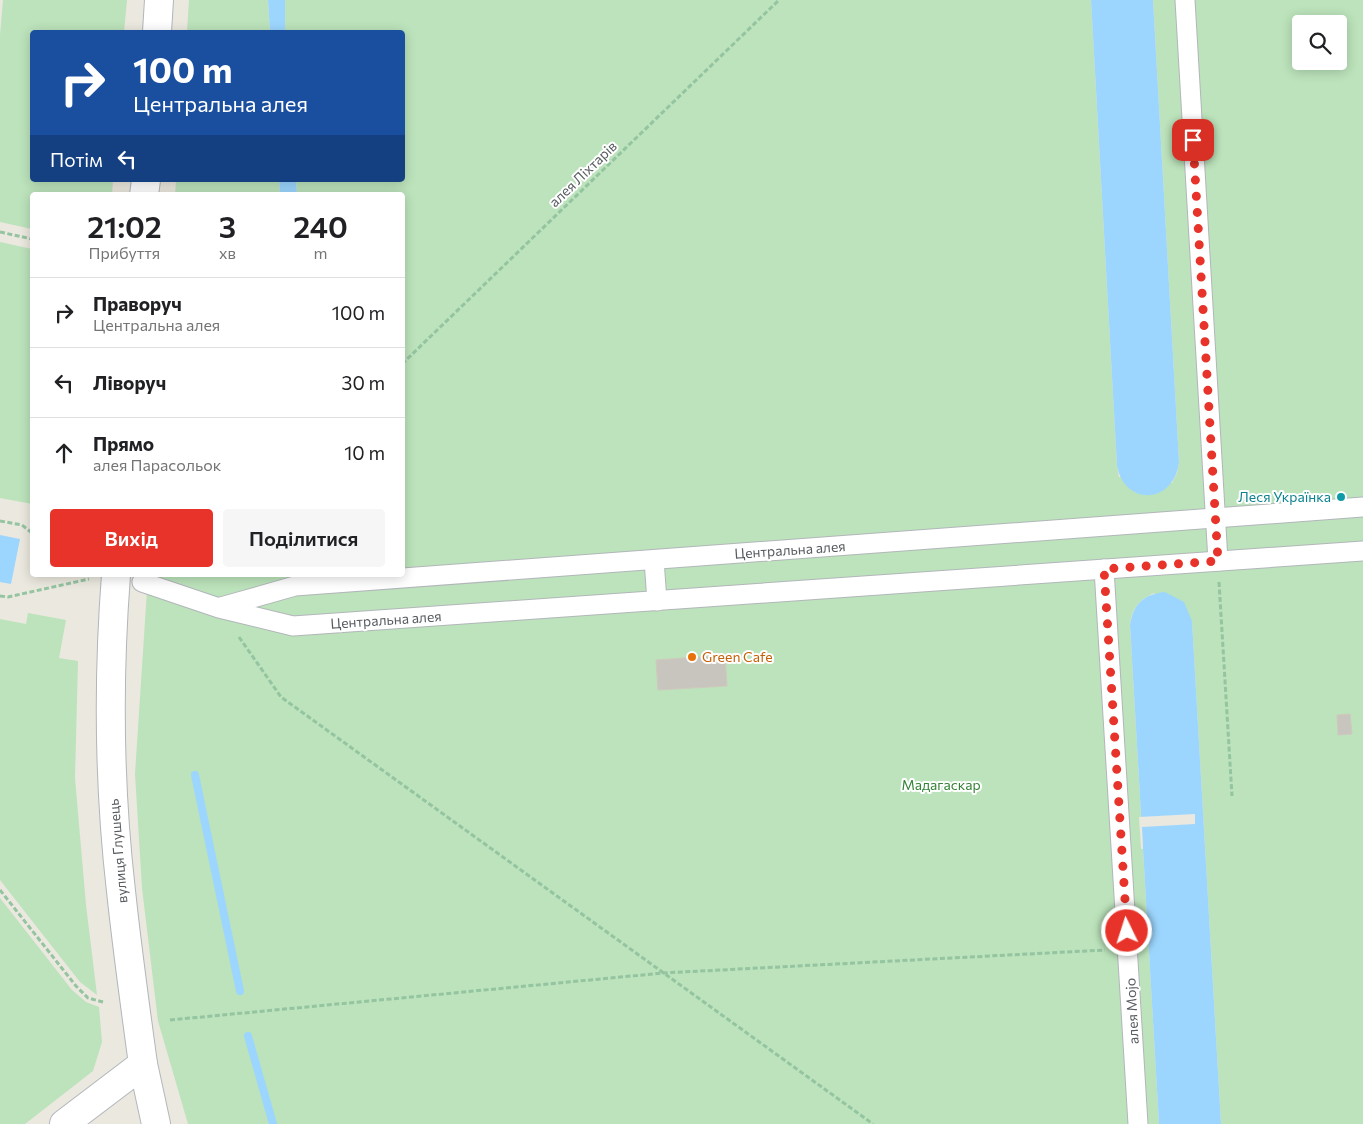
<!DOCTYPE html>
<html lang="uk">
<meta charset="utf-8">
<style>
body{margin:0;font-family:Commissioner,sans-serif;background:#f6f6f6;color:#202124;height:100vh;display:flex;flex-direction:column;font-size:19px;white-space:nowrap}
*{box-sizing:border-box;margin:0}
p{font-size:16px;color:#757577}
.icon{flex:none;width:28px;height:28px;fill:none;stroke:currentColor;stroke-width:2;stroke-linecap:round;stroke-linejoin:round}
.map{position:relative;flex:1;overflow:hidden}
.details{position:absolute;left:30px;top:192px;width:375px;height:385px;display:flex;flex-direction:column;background:#fff;border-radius:5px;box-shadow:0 2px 12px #0003}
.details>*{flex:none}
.hud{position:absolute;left:30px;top:30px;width:375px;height:152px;border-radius:5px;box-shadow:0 2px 12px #0003;background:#1a4fa0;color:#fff;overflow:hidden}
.buttons{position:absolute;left:1292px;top:15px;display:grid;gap:10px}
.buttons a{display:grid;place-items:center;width:55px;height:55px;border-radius:5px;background:#fff;box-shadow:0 2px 12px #0003;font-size:25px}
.pin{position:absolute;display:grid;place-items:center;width:42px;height:42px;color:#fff;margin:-21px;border-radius:10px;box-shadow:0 2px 8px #0006}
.me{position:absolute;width:55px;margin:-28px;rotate:356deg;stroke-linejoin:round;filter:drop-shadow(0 0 4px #0008)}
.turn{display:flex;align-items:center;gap:18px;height:105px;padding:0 20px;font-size:22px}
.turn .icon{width:65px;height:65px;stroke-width:2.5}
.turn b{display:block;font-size:35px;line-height:42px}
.then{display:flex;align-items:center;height:48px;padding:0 20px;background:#0003;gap:10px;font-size:19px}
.eta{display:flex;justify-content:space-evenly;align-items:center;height:85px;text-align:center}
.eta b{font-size:30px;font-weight:600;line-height:35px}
.button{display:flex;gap:10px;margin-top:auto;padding:10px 20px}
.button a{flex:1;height:58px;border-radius:5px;background:#e73329;color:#fff;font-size:20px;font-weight:600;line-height:58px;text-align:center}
.button a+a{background:#f6f6f6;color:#202124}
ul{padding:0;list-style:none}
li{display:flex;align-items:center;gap:15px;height:70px;padding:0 20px;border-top:1px solid #e0e0e0}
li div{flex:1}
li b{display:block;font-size:19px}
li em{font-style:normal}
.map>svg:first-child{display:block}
.green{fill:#bce3bb;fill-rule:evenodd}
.water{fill:#9cd6fe}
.pier{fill:#ebe8df}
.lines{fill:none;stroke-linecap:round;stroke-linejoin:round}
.stream{stroke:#9cd6fe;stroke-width:8}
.building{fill:#c8c5be;stroke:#d0c9be}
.pedestrian-casing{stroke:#b2b6ba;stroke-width:21}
.tertiary-casing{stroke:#b2b6ba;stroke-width:30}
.secondary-casing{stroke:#b3b7bc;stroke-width:30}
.path{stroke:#94c4a0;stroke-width:3;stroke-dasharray:5 2.5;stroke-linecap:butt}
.pedestrian{stroke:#fff;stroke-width:19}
.tertiary{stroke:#fff;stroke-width:28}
.secondary{stroke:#fff;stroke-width:28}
.route{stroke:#e73329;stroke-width:9;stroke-dasharray:0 16.2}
.culture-dot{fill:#0f9aa8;stroke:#fff;stroke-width:2}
.food-dot{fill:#e8710a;stroke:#fff;stroke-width:2}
.labels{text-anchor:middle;stroke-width:4;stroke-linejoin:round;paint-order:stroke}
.street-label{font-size:14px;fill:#585c60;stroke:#fff}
.culture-label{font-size:14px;fill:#0d838f;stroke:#fff;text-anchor:end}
.food-label{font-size:14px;fill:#c56008;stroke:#fff;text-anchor:start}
.park-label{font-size:14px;fill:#348336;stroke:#fff}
</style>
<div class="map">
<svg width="1363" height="1124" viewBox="0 0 1363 1124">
<rect width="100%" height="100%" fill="#ebe8df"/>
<g class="green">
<path d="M3,0h124l-3,32h-92v148h81l-1,15h-80v34l-32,-7v-187z"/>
<path d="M189,0h79l2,32h-83z"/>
<path d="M285,0h806l26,466 2,11 53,6 5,-10 2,-11 -26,-462h210v1124h-142l-29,-503 -38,-28c-15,7 -22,15 -24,32l29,499h-971l-30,-103 -16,-133 -7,-114 13,-199h254v-380h-105l-1,-15h106v-148h-117zM1301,24h38v37h-38z"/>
<path d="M176,180h103l1,15h-105z"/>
<path d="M0,242l32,7v255l-32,-6z"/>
<path d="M28,613l38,7 -7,38 19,3 -3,117 11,127 11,90 -17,-13 -80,-102v-261l26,5z"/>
<path d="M0,898l72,92 14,12 13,5 3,35 -9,29 -68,53h-25z"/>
</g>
<g class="water">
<path d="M268,0h17v32h-15z"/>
<path d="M1091,0h62l26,462c-5,42 -54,45 -62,4z"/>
<path d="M279,180h17l1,15h-17z"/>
<path d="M0,535l20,4 -9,45 -11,-2z"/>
<path d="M1165,592l19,10 8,19 29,503h-62l-29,-499c3,-21 14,-31 35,-33z"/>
</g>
<path class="pier" d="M1195,814v10l-53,3 1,22h-2l-2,-32z"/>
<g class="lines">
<g class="stream">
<path d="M195,775l45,216"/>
<path d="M248,1036l25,88"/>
</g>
</g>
<g class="building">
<path d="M725,655l2,31 -69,4 -2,-30z"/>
<path d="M1350,714l2,20 -14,1 -1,-20z"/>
</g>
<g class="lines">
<defs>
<g id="pedestrian">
<path d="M1185,0l33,561"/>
<path d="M654,560l3,41"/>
<path d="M1104,569l34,555"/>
<path d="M142,582l77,26 74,18 1070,-75"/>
<path d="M221,607l74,-21 1068,-79"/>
</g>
<g id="tertiary">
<path d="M157,32l2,-32"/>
<path d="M144,195l2,-15"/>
<path d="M116,575c-8,104 -7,212 5,316 6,57 14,115 22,173"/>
</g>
<path id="secondary" d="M64,1124l79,-60 13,60"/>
</defs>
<use href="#pedestrian" class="pedestrian-casing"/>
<use href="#tertiary" class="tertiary-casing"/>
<use href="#secondary" class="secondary-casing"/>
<g class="path">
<path d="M0,232l32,7"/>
<path d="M402,364l377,-364"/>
<path d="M0,521l22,4 10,8"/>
<path d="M1219,582l13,214"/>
<path d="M0,596l8,1 81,-18"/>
<path d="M239,637l42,60 592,427"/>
<path d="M0,890l76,96 12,12 15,4"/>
<path d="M170,1020l493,-47 442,-23"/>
</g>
<use href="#pedestrian" class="pedestrian"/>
<use href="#tertiary" class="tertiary"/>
<use href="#secondary" class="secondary"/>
</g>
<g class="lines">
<path class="route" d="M1127,931l-23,-362 114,-8 -25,-421"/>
</g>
<circle class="culture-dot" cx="1341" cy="497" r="5"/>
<circle class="food-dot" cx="692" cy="657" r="5"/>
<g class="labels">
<g class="street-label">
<text transform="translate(583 174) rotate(-44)" y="5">алея Ліхтарів</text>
<text transform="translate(790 550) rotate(-4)" y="5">Центральна алея</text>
<text transform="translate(386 620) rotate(-4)" y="5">Центральна алея</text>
<text transform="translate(118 851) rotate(-95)" y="5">вулиця Глушець</text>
<text transform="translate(1132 1011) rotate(-93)" y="5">алея Mojo</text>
</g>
<g class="culture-label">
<text x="1331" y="502">Леся Українка</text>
</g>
<g class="food-label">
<text x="702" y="662">Green Cafe</text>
</g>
<g class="park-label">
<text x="941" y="790">Мадагаскар</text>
</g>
</g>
</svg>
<div class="buttons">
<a><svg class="icon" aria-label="search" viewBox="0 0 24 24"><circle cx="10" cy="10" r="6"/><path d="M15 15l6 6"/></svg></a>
</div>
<div class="pin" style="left:1193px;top:140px;background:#d93025"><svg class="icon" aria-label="arrive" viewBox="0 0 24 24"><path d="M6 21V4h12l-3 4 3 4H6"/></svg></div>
<svg class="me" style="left:1127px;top:931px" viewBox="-20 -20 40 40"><circle r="17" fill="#e73329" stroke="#fff" stroke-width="3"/><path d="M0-11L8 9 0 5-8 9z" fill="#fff"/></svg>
<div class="hud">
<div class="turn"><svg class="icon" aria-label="right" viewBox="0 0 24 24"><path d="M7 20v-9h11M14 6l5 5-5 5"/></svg><div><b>100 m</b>Центральна алея</div></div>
<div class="then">Потім<svg class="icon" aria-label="left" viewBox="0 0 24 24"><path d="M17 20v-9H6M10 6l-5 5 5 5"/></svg></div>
</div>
<section class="details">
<div class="eta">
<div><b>21:02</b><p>Прибуття</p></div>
<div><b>3</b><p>хв</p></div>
<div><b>240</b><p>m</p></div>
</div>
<ul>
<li><svg class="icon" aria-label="right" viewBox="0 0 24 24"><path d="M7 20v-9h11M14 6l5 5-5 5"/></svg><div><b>Праворуч</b><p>Центральна алея</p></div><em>100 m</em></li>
<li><svg class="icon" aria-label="left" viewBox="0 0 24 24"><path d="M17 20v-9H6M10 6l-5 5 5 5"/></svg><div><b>Ліворуч</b></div><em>30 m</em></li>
<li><svg class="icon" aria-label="ahead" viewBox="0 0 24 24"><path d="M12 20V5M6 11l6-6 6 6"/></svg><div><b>Прямо</b><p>алея Парасольок</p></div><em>10 m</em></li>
</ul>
<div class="button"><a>Вихід</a><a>Поділитися</a></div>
</section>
</div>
